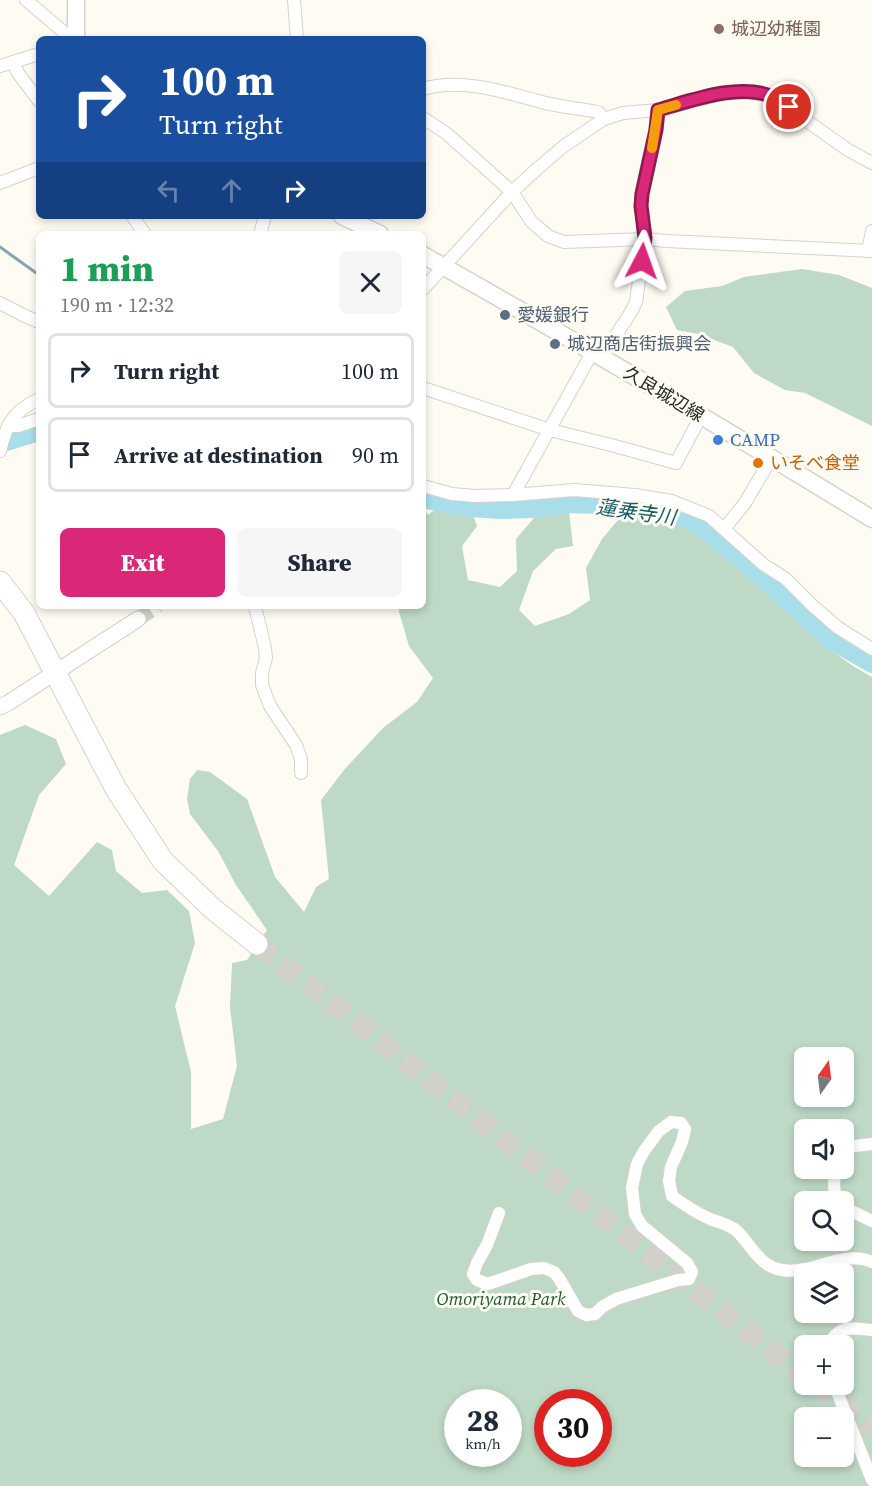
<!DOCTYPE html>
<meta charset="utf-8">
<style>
body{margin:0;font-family:"Source Serif 4","Noto Sans JP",serif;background:#f6f6f7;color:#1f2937;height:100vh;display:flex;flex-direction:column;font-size:22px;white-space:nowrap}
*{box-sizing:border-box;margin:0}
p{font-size:20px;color:#747a83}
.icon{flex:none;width:33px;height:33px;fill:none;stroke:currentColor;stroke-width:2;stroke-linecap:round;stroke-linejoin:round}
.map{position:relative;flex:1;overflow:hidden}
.drawer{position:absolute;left:36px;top:231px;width:390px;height:378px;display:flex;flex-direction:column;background:#fff;border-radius:9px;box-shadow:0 3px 9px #0003}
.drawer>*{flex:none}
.top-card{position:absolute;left:36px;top:36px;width:390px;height:183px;border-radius:9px;box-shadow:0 3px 9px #0003;background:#1a4fa0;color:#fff;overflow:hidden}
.needle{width:39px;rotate:14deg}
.tools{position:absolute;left:794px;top:1047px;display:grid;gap:12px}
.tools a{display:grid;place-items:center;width:60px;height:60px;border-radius:9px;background:#fff;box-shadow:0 3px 9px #0003;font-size:30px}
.speed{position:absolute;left:444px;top:1389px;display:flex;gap:12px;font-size:30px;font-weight:700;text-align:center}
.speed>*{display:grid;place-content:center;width:78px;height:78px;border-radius:50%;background:#fff;box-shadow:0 3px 9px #0003;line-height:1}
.speed small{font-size:15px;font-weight:400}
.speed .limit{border:9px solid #d22;background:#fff;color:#111}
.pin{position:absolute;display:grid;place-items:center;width:51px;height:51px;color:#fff;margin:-26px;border:3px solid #fff;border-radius:50%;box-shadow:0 2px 6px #0007}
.me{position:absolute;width:66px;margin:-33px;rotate:4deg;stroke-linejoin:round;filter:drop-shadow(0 0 4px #0008)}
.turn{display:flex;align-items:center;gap:21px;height:126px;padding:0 24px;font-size:27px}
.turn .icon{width:78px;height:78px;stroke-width:2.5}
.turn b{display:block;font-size:42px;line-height:51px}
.lanes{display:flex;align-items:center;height:57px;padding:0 24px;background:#0003;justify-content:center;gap:30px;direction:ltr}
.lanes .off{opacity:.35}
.round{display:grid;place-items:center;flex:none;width:63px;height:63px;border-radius:9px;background:#f6f6f7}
.headline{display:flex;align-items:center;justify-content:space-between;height:102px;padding:0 24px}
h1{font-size:36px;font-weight:800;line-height:45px;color:#1e9e55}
.action{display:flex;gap:12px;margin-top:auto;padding:12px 24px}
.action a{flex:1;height:69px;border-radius:9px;background:#db2777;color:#fff;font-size:24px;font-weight:800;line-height:69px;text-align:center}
.action a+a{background:#f6f6f7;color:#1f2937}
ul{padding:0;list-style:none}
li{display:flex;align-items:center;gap:18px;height:75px;margin:0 12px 9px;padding:0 12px;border:3px solid #e0e1e3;border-radius:9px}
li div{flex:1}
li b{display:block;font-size:22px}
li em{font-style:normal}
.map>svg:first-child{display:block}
.green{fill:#bed9c5;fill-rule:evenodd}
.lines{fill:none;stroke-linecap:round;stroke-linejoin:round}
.stream{stroke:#82a7af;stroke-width:3}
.river{stroke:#a8deea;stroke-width:18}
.tertiary-tunnel{stroke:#d2d1c9;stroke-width:15;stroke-dasharray:15 8;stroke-linecap:butt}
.trunk-tunnel{stroke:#d2d1c9;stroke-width:21;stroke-dasharray:21 10;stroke-linecap:butt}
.minor-casing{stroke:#d5d3cb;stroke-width:14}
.tertiary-casing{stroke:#d5d3cb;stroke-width:17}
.secondary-casing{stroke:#d5d3cb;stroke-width:19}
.trunk-casing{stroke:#d5d3cb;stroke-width:23}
.minor{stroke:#fff;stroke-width:12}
.tertiary{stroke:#fff;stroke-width:15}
.secondary{stroke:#fff;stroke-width:16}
.trunk{stroke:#fff;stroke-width:21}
.route-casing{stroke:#8e194d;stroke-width:15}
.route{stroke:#db2777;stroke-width:10}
.slow{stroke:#f59e0b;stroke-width:10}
.education-dot{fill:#8d6e63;stroke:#fdfbf2;stroke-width:2}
.service-dot{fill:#5c6f8a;stroke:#fdfbf2;stroke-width:2}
.shop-dot{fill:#3f7fe0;stroke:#fdfbf2;stroke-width:2}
.food-dot{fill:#e8710a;stroke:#fdfbf2;stroke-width:2}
.labels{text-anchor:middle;stroke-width:6;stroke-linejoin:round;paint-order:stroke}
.education-label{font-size:18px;fill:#785e54;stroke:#fdfbf2;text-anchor:start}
.service-label{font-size:18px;fill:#4e5e75;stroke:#fdfbf2;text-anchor:start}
.street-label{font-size:18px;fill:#282724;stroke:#fdfbf2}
.shop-label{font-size:18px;fill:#366cbe;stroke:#fdfbf2;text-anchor:start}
.food-label{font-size:18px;fill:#c56008;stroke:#fdfbf2;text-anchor:start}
.park-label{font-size:18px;font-style:italic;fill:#1a5934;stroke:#fdfbf2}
.water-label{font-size:20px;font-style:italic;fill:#175f6b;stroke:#fdfbf2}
</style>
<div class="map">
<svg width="872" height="1486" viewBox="0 0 872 1486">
<rect width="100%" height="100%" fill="#fdfbf2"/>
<g class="green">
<path d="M802,269l37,6 33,13v138l-67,-33 -20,-3 -31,-17 -21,-26 -35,-13 -21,-4 -11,-23 19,-16 37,-5 22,-9z"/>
<path d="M438,507l34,5 5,14 -15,20 6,34 32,7 17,-16 -1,-32 23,-27 30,-1 4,35 -17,3 -23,22 -14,39 16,16 34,-12 21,-14 -4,-32 16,-29 21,-25 63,10 44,30 36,29 59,63 28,20 19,11v809h-872v-751l25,-10 31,14 10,25 -27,31 -25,70 35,31 48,-54 15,8 4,21 26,22 25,-3 22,21 6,32 -20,63 16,66v57l32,-10 14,-53 -7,-59 2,-44 15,-3 20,-30 -31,-45 -18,-34 -28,-37 -3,-15 3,-20 7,-9 13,2 37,27 28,78 29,35 12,-25 13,-8 -8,-79 23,-30 39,-42 34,-26 16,-24 -24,-32 -10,-34v-6h24v-98l5,7zM804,1058h39v38h-39zM804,1130h39v38h-39zM804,1202h39v38h-39zM804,1274h39v38h-39zM804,1346h39v38h-39zM458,1402h50v52h-50zM548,1402h50v52h-50zM804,1418h39v38h-39z"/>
</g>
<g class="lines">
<path class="stream" d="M0,247l39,28"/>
<g class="river">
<path d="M0,444l39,-12"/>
<path d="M423,499l37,8 38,3 32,-1 37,-5 29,1 64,7 24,6 26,16 44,37 76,69 42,24"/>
</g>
<path class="tertiary-tunnel" d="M138,619l20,-13"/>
<g class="trunk-tunnel">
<path d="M257,944l547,432"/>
<path d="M815,1384l57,45"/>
</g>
<defs>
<g id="minor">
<path d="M26,0l46,39"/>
<path d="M294,0l3,39"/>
<path d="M13,62l5,11 21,28"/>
<path d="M0,66l39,-12"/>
<path d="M423,89c38,-11 78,2 115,12 19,6 40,7 60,11l6,7"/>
<path d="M423,118l23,15 66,59 19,29 17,15 16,6 81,-3 22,2 205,10"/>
<path d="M0,183l39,-15"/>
<path d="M132,216l13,18"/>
<path d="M260,234l5,-18"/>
<path d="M868,251l4,-20"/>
<path d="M423,289l89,-97 26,-24 26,-22 40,-27 19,-6 35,-3 71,-18 16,-1 28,6 75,53 24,13"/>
<path d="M0,303l23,12 16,7"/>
<path d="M602,357l29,-45 5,-10 9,-63 -4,-33v-12l14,-63 3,-21"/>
<path d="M423,388l127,42 65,16 61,17 25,-47"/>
<path d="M8,426h10l21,-7"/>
<path d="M0,451c7,-28 12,-39 39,-52"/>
<path d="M423,486l29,8 24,2 37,-1 61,-5 61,5 37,6 37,15 55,49 22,14 27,27 24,21 35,22"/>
<path d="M513,495l80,-144"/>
<path d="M724,529l21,-26 27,-46"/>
<path d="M255,606l10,42 1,10 -4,15v12l8,21 26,39 5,14v14"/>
<path d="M843,1151l3,-4 26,-3"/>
<path d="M836,1168c-2,12 -4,23 3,34"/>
<path d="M843,1207l29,14"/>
<path d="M499,1213l-12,32 -10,18 -4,11 4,6 11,4 43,-15 13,-1 10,4 5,6 19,33 8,4 9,-1 7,-7 14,-8 62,-19 11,-1 3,-7 -5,-9 -45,-37 -7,-12 -3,-26 5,-24 7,-13 15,-20 12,-9 10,1 4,6 -3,13 -11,25 -2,14 3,15c11,8 23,16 36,22 9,4 21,6 29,13 14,14 23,36 45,39 31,5 60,-21 90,-8"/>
<path d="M828,1346c11,-22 23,-18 44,-16"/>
<path d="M834,1384l38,96"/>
</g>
<path id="tertiary" d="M0,707l8,-4 130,-84"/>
<g id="secondary">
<path d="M76,0v39"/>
<path d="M342,216l38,18"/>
<path d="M423,255c151,85 301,173 449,264"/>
</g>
<path id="trunk" d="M0,582l24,31 92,176 47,72 50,48 44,35"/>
</defs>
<use href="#minor" class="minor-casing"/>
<use href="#tertiary" class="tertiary-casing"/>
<use href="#secondary" class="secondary-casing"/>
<use href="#trunk" class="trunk-casing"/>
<use href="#minor" class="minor"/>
<use href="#tertiary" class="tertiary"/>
<use href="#secondary" class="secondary"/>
<use href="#trunk" class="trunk"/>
</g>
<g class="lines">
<defs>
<path id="route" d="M642,261l3,-23 -4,-32 1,-12 14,-64 2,-20c32,-9 82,-28 115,-13 5,2 11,7 16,10"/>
</defs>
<use href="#route" class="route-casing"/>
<use href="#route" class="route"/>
<path class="slow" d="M652,148l6,-38 18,-5"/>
</g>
<circle class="education-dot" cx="719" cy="29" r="6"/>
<g class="service-dot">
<circle cx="505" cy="315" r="6"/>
<circle cx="555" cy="344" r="6"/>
</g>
<circle class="shop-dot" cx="718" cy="440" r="6"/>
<circle class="food-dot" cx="758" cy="463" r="6"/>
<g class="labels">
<g class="education-label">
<text x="731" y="35">城辺幼稚園</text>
</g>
<g class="service-label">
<text x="517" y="321">愛媛銀行</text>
<text x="567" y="350">城辺商店街振興会</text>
</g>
<g class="street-label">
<text transform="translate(664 394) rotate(31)" y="6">久良城辺線</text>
</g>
<g class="shop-label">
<text x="730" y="446">CAMP</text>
</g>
<g class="food-label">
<text x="770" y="469">いそべ食堂</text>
</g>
<g class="park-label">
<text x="501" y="1305">Omoriyama Park</text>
</g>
<g class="water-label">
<text transform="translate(636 512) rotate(8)" y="7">蓮乗寺川</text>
</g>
</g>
</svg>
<div class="tools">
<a><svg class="needle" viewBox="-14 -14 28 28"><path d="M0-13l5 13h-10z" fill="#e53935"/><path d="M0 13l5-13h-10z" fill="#747a83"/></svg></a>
<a><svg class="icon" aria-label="sound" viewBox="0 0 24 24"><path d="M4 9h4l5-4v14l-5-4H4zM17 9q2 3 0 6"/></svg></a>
<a><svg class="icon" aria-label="search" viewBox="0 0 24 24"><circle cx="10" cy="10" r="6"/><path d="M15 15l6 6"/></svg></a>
<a><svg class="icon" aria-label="layers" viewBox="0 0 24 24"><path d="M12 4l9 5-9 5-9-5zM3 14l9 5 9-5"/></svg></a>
<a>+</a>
<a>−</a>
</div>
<div class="speed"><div>28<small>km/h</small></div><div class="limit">30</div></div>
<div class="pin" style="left:789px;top:107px;background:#d93025"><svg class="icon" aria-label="arrive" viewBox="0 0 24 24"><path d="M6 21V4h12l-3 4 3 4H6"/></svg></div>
<svg class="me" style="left:642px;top:261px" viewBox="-20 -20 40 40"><path d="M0-17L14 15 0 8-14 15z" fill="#db2777" stroke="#fff" stroke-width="4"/></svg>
<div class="top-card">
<div class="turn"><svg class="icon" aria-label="right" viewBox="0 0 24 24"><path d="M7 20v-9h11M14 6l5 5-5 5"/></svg><div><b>100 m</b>Turn right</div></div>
<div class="lanes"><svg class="icon off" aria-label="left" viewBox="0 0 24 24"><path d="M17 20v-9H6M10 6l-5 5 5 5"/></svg><svg class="icon off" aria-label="ahead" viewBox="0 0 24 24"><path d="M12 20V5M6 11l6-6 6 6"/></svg><svg class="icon" aria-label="right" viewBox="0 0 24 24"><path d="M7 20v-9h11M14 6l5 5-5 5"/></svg></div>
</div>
<section class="drawer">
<div class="headline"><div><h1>1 min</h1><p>190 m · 12:32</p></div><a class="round"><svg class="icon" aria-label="close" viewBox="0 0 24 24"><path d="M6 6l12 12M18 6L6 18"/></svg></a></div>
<ul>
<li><svg class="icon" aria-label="right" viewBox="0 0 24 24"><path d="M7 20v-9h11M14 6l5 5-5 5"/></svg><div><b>Turn right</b></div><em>100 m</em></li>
<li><svg class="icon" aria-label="arrive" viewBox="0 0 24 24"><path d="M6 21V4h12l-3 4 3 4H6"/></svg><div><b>Arrive at destination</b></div><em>90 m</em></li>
</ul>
<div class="action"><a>Exit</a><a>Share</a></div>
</section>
</div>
